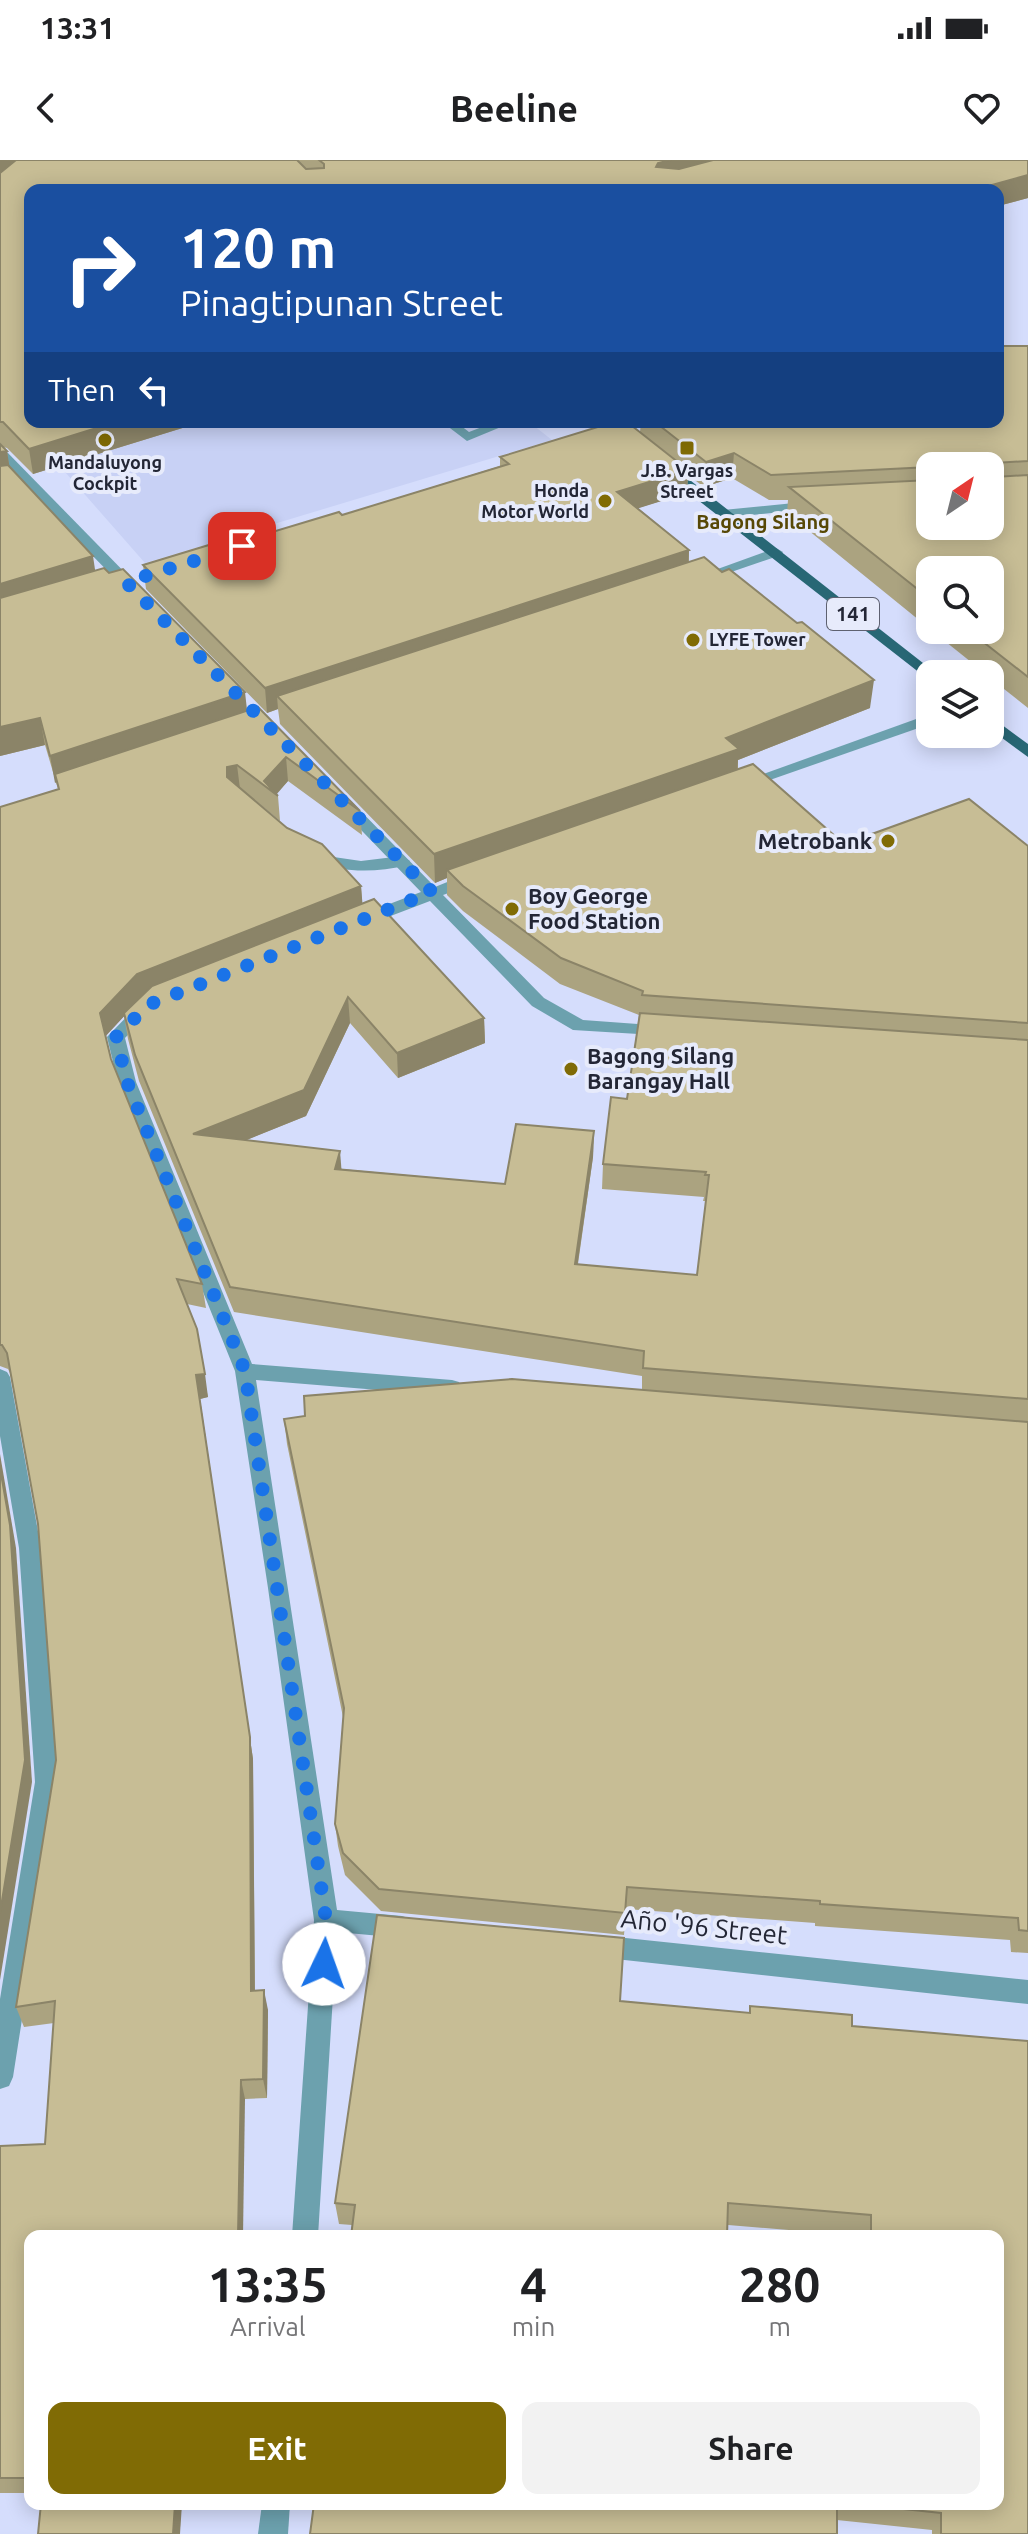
<!DOCTYPE html>
<meta charset="utf-8">
<style>
body{margin:0;font-family:Ubuntu,sans-serif;background:#f2f2f2;color:#202124;height:100vh;display:flex;flex-direction:column;font-size:30px;white-space:nowrap}
*{box-sizing:border-box;margin:0}
p{font-size:26px;color:#757577}
.icon{flex:none;width:44px;height:44px;fill:none;stroke:currentColor;stroke-width:2;stroke-linecap:round;stroke-linejoin:round}
.map{position:relative;flex:1;overflow:hidden}
.drawer{position:absolute;left:24px;top:2070px;width:980px;height:280px;display:flex;flex-direction:column;background:#fff;border-radius:16px;box-shadow:0 4px 20px #0003}
.drawer>*{flex:none}
.hud{position:absolute;left:24px;top:24px;width:980px;height:244px;border-radius:16px;box-shadow:0 4px 20px #0003;background:#1a4fa0;color:#fff;overflow:hidden}
.needle{width:52px;rotate:35deg}
.controls{position:absolute;left:916px;top:292px;display:grid;gap:16px}
.controls a{display:grid;place-items:center;width:88px;height:88px;border-radius:16px;background:#fff;box-shadow:0 4px 20px #0003;font-size:40px}
.pin{position:absolute;display:grid;place-items:center;width:68px;height:68px;color:#fff;margin:-34px;border-radius:16px;box-shadow:0 4px 12px #0006}
.me{position:absolute;width:88px;margin:-44px;rotate:3deg;stroke-linejoin:round;filter:drop-shadow(0 0 6px #0008)}
.turn{display:flex;align-items:center;gap:28px;height:168px;padding:0 24px;font-size:36px}
.turn .icon{width:104px;height:104px;stroke-width:2.5}
.turn b{display:block;font-size:56px;line-height:68px}
.then{display:flex;align-items:center;height:76px;padding:0 24px;background:#0003;gap:16px;font-size:30px}
.eta{display:flex;justify-content:space-evenly;align-items:center;height:136px;text-align:center}
.eta b{font-size:48px;font-weight:700;line-height:56px}
.button{display:flex;gap:16px;margin-top:auto;padding:16px 24px}
.button a{flex:1;height:92px;border-radius:16px;background:#806b05;color:#fff;font-size:32px;font-weight:700;line-height:92px;text-align:center}
.button a+a{background:#f2f2f2;color:#202124}
.status{display:flex;justify-content:space-between;align-items:center;height:56px;padding:0 40px;background:#fff;direction:ltr}
.status svg{height:22px;fill:currentColor}
header{display:flex;justify-content:space-between;align-items:center;height:104px;padding:0 24px;background:#fff;font-size:36px;font-weight:700}
.map>svg:first-child{display:block}
.built{fill:#c8d1f5}
.lines{fill:none;stroke-linecap:round;stroke-linejoin:round}
.service{fill:#6ca1ae;fill-rule:evenodd}
.minor{fill:#6ca1ae;fill-rule:evenodd}
.tertiary{fill:#6ca1ae;fill-rule:evenodd}
.primary{fill:#286775;fill-rule:evenodd}
.wall{fill:#aba380;fill-rule:evenodd}
.shaded-wall{fill:#8b8468}
.building{fill:#c7bd95;stroke:#8b8468;stroke-width:2}
.route{stroke:#1a73e8;stroke-width:14;stroke-dasharray:0 25.2}
.poi-dot{fill:#806b05;stroke:#e7ebfb;stroke-width:3}
.labels{text-anchor:middle;stroke-width:8;stroke-linejoin:round;paint-order:stroke}
.far-poi-label{font-size:18px;font-weight:bold;fill:#232635;stroke:#e7ebfb}
.far-neighbourhood-label{font-size:20px;font-weight:bold;fill:#574806;stroke:#e7ebfb}
.shield{fill:#e7ebfb;stroke:#5e6170;stroke-width:2}
.shield-label{font-size:20px;font-weight:bold;fill:#232635}
.poi-label{font-size:22px;font-weight:bold;fill:#232635;stroke:#e7ebfb;text-anchor:start}
.near-street-label{font-size:26px;fill:#232635;stroke:#e7ebfb}
</style>
<div class="status"><b>13:31</b><svg viewBox="0 0 49 12"><path d="M0 12V9h3v3zM5 12V6h3v6zM10 12V3h3v9zM15 12V0h3v12zM26 1h20v11H26zM47 4h2v5h-2z"/></svg></div>
<header><svg class="icon" aria-label="back" viewBox="0 0 24 24"><path d="M15 5l-7 7 7 7"/></svg>Beeline<svg class="icon" aria-label="heart" viewBox="0 0 24 24"><path d="M12 20l-8-8c-3-5 5-10 8-4 3-6 11-1 8 4z"/></svg></header>
<div class="map">
<svg width="1028" height="2374" viewBox="0 0 1028 2374">
<rect width="100%" height="100%" fill="#d5ddfc"/>
<path class="built" d="M0,195l30,67h499l23,18 -407,123 -145,-165z"/>
<g class="lines">
<g class="service">
<path d="M442,262h14l13,10 26,-10h18l-46,19z"/>
<path d="M320,695l41,6 41,-5 8,5 -2,4c-33,8 -61,7 -94,-1l-2,-4z"/>
</g>
<g class="minor">
<path d="M0,289l5,1 133,136v6h-10l-128,-131z"/>
<path d="M776,388l7,4 -2,3 -79,27 -5,1 -7,-4z"/>
<path d="M930,554v10l-183,64h-12l-2,-3z"/>
<path d="M341,635l6,2 88,90 32,-13h12l2,4 -2,4 -36,13 101,103 39,22 82,6 6,2 3,4 -3,4 -98,-6 -41,-24 -102,-105 -63,24h-12l-2,-4 2,-4 66,-25 -86,-89v-6z"/>
<path d="M146,841l9,6 -30,31 11,44 116,282 200,16 7,2 3,6 -3,6 -7,2 -196,-16 81,530 65,6 9,3 3,8 -3,8 -9,3 -65,-6 -19,304h-26l22,-316 -46,-332 -33,-217 -117,-289 -11,-45 33,-34z"/>
<path d="M0,1209l7,3 3,5 31,171 18,234 -46,295 -4,9 -9,3v-90l35,-217 -16,-234 -19,-112z"/>
<path d="M597,1775l431,45v24l-431,-47 -9,-3 -3,-8 3,-8z"/>
<path d="M262,2344h28l-2,30h-30z"/>
</g>
<path class="tertiary" d="M814,341l5,1v6l-96,10 -7,-4 7,-4z"/>
<g class="primary">
<path d="M667,305l5,1 265,208h-7v4l-5,-1 -263,-205v-6z"/>
<path d="M990,556l38,28v13l-38,-28z"/>
</g>
</g>
<g class="wall">
<path d="M0,0h1028v38l-30,8 -968,-16v232h172l-169,52 -26,-26 -4,-1 4,4 2,15 86,105 152,140 113,100 2,24 -74,-54 -12,13 2,2 2,25 -24,-20 31,27 74,58 1,17 122,115 1,25 -87,35 -48,-55 -44,93 -60,24 96,29 163,15 89,-53 -1,26 -15,107 119,11 9,-74h-3l1,-4 -102,-8 1,-25 24,-65 12,-84 -79,-31 -97,-73 -16,-16v-17l-12,5 -155,-159 -2,-15 -11,4 -121,-124 -3,-24 83,-19 116,-31 158,-49v-9l140,-25 1,-10h357l30,-76v362l-38,-30v-4h-4l-55,-44h59l-60,-60v59l-143,-116 1,-13h-19l-37,-22 -28,9 -16,-12 -1,18 -49,15 51,42v12l181,146 -132,52v10l106,74 184,2v1107l-17,-1 -1,-12 -195,-14v-3l-189,-14 -2,26 -243,-24 -36,-36 -7,-29 -3,-22 8,-107 -56,-273 -3,-25 358,-29v-14l-408,-64 -95,-231 -11,-42 -4,-23 -19,20 6,23 91,225 4,24 -19,-4 21,93 -8,2 53,360 2,232 13,19 -1,88 -22,1 -215,137v257h-30v-347l45,-2 9,-121 -30,4 -8,-20 40,-247 -18,-236 -28,-151 -2,-4 -8,-3v-559l58,-18 -13,-44 -45,11zM930,306h60l-60,60z"/>
<path d="M377,1755l247,23 -4,63 129,12 1,-7 102,9v11l176,15v493h-96v-4l-95,-10v14h-527l4,-30h684v-268h-138l-132,-11 -1,11h-376l1,-11 -13,-1 -4,-21z"/>
</g>
<g class="shaded-wall">
<path d="M0,0h28l-28,23z"/>
<path d="M671,0h86l-100,27 -1,-20 2,-4z"/>
<path d="M1028,15v23l-30,8v-16h-24z"/>
<path d="M116,262h86l-169,52 -4,-25z"/>
<path d="M7,291l4,25 -11,3v-27z"/>
<path d="M734,293l-2,25 -28,9 2,-25z"/>
<path d="M688,310l-1,23 -70,22v-23z"/>
<path d="M689,390l-1,23 -411,123 1,13 -11,4 -2,-25z"/>
<path d="M93,396l4,27 -97,29v-28z"/>
<path d="M874,520l-4,28 -132,52 -1,18 -290,92v8l-12,5 -1,-29z"/>
<path d="M245,532l3,27 -193,55 2,8 -2,1 -5,-27z"/>
<path d="M40,558l5,27 -45,11v-29z"/>
<path d="M286,597l2,24 -12,14 -12,-14z"/>
<path d="M237,605l3,24 -10,12 -3,-34z"/>
<path d="M361,726l2,24 -222,88 -37,40 -4,-25 37,-39z"/>
<path d="M348,837l2,26 -44,93 -109,44 -4,-26z"/>
<path d="M484,858l1,25 -87,35 -1,-25z"/>
<path d="M594,971l-1,26 -19,132 1,-25z"/>
<path d="M340,991l2,25 -7,-7z"/>
<path d="M205,1214l3,23 -8,2 53,360 2,252 -4,-20 -55,-616z"/>
<path d="M0,1294l16,94 16,234 -32,198z"/>
<path d="M264,1830l4,20 -1,88 -4,-19z"/>
<path d="M241,1920l4,19 -2,137h-5z"/>
<path d="M175,2344h7l-2,30h-7z"/>
</g>
<g class="building">
<path d="M16,0h281l9,9 18,-1v-4l-5,-4h352l-13,3 -2,4 23,2 34,-9h315v15l-54,15h-944v232h86l-87,27 -26,-27h-3v-249z"/>
<path d="M998,186h30v115l-34,2 -3,3 4,11 33,-2v202l-60,-47h22v-60h-60v29l-141,-112 141,-7v46h60v-60h-60v1l-159,8 -37,-22 -28,9 -51,-40h343z"/>
<path d="M614,262h13l61,48 -71,22 72,58 -424,138 -122,-123 79,-24 4,5 113,-34 3,3 167,-51 -9,-7z"/>
<path d="M0,284l7,7 -7,1z"/>
<path d="M8,305l85,91 -93,28v-118z"/>
<path d="M704,397l18,15 7,-3 68,54 5,-1 72,58 -148,58 13,11 -305,105 -157,-158z"/>
<path d="M104,408l5,5 14,-4 122,123 -195,64 -10,-38 -40,9v-129z"/>
<path d="M258,547l102,104 -74,-54 -22,24 14,15 -41,-31 -10,2v10l60,51 35,16 39,42 -224,88 -37,39 11,46 91,225 -25,-5 20,50 8,45 -9,1 54,362 1,254 13,-1 -1,89 -22,1 -3,156h-208v242h-30v-332l45,-2 10,-143 -39,6 40,-247 -18,-236 -31,-171 -5,-8h-2v-538l59,-18 -4,-15z"/>
<path d="M753,604l91,80 125,-45 59,47v177l-386,-28 1,-4 -82,-33 -98,-72 -16,-16z"/>
<path d="M374,739l110,119 -87,35 -49,-56 -44,93 -111,44 147,17 -5,18 170,15 11,-60 78,7 -19,133 122,11 12,-100h-4l1,-3 -103,-8 8,-67 16,2 13,-86 388,27v359l-385,-31 1,-17 -414,-64 -95,-232 -11,-42 28,-27z"/>
<path d="M512,1219l516,43v509l-9,-1 -1,-12 -198,-14v-3l-193,-14 -2,26 -246,-24 -36,-36 -8,-29 9,-116 -60,-289 21,-3 -1,-20z"/>
<path d="M0,1308l10,57 15,235 -25,153z"/>
<path d="M377,1755l247,23 -4,63 130,12v-7l102,9v11l176,15v493h-87v-21l-85,-9h142v-268h-127v-21l-143,-12 -1,33h-376l4,-31 -20,-2z"/>
<path d="M41,2344h134l-2,30h-135z"/>
<path d="M314,2344h523v30h-527z"/>
</g>
<g class="lines">
<path class="route" d="M242,386l-116,36 306,310 -284,113 -32,32 11,45 118,289 81,549 -2,44"/>
</g>
<g class="poi-dot">
<circle cx="105" cy="280" r="8"/>
<rect x="679" y="280" width="16" height="16" rx="4"/>
<circle cx="605" cy="341" r="8"/>
<circle cx="693" cy="480" r="8"/>
<circle cx="888" cy="681" r="8"/>
<circle cx="512" cy="749" r="8"/>
<circle cx="571" cy="909" r="8"/>
</g>
<g class="labels">
<g class="far-poi-label">
<text x="105" y="309">Mandaluyong<tspan x="105" dy="21">Cockpit</tspan></text>
<text x="687" y="317">J.B. Vargas<tspan x="687" dy="21">Street</tspan></text>
<text x="589" y="337" text-anchor="end">Honda<tspan x="589" dy="21">Motor World</tspan></text>
<text x="709" y="486" text-anchor="start">LYFE Tower</text>
</g>
<g class="far-neighbourhood-label">
<text x="763" y="369">Bagong Silang</text>
</g>
<rect class="shield" x="827" y="438" width="52" height="32" rx="6"/>
<g class="shield-label">
<text x="853" y="461">141</text>
</g>
<g class="poi-label">
<text x="872" y="689" text-anchor="end">Metrobank</text>
<text x="528" y="744">Boy George<tspan x="528" dy="25">Food Station</tspan></text>
<text x="587" y="904">Bagong Silang<tspan x="587" dy="25">Barangay Hall</tspan></text>
</g>
<g class="near-street-label">
<text transform="translate(704 1767) rotate(6)" y="9">Año '96 Street</text>
</g>
</g>
</svg>
<div class="controls">
<a><svg class="needle" viewBox="-14 -14 28 28"><path d="M0-13l5 13h-10z" fill="#e53935"/><path d="M0 13l5-13h-10z" fill="#757577"/></svg></a>
<a><svg class="icon" aria-label="search" viewBox="0 0 24 24"><circle cx="10" cy="10" r="6"/><path d="M15 15l6 6"/></svg></a>
<a><svg class="icon" aria-label="layers" viewBox="0 0 24 24"><path d="M12 4l9 5-9 5-9-5zM3 14l9 5 9-5"/></svg></a>
</div>
<div class="pin" style="left:242px;top:386px;background:#d93025"><svg class="icon" aria-label="arrive" viewBox="0 0 24 24"><path d="M6 21V4h12l-3 4 3 4H6"/></svg></div>
<svg class="me" style="left:324px;top:1804px" viewBox="-20 -20 40 40"><circle r="19" fill="#fff"/><path d="M0-13L10 11 0 6-10 11z" fill="#1a73e8"/></svg>
<div class="hud">
<div class="turn"><svg class="icon" aria-label="right" viewBox="0 0 24 24"><path d="M7 20v-9h11M14 6l5 5-5 5"/></svg><div><b>120 m</b>Pinagtipunan Street</div></div>
<div class="then">Then<svg class="icon" aria-label="left" viewBox="0 0 24 24"><path d="M17 20v-9H6M10 6l-5 5 5 5"/></svg></div>
</div>
<section class="drawer">
<div class="eta">
<div><b>13:35</b><p>Arrival</p></div>
<div><b>4</b><p>min</p></div>
<div><b>280</b><p>m</p></div>
</div>
<div class="button"><a>Exit</a><a>Share</a></div>
</section>
</div>
